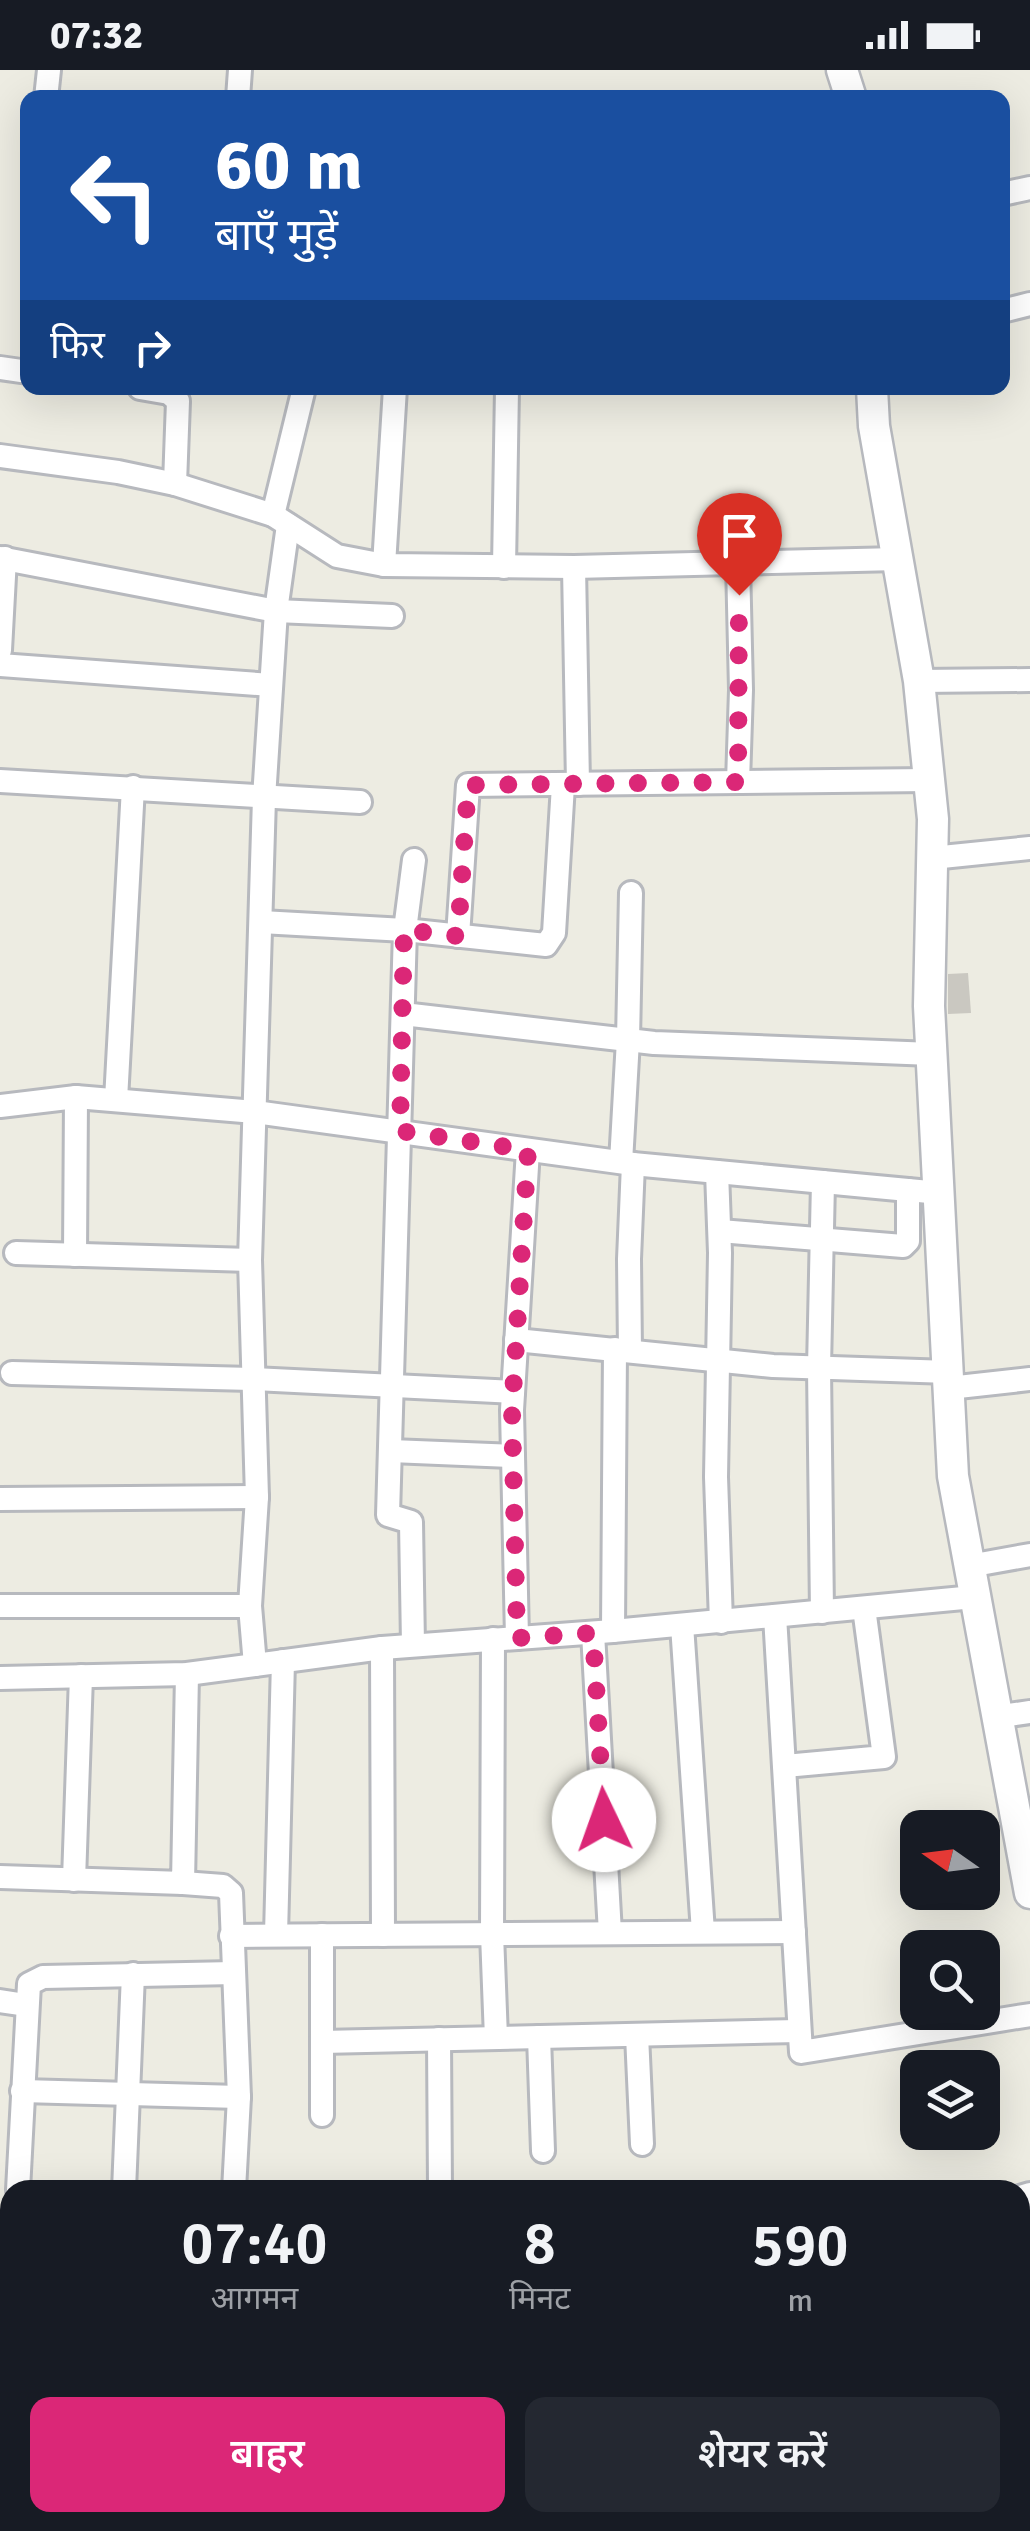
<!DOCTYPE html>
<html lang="hi">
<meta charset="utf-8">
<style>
body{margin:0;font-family:Signika,"Noto Sans Devanagari",sans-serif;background:#242831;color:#f1f3f6;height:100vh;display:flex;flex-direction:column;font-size:38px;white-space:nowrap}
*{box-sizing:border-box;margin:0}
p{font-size:32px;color:#9ea1a6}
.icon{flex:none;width:55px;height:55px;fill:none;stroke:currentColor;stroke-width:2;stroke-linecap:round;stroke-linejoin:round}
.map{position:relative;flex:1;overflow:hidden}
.panel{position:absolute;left:0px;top:2110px;width:1030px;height:352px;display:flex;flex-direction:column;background:#171b24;border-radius:30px 30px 0 0;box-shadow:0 10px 40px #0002}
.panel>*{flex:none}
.top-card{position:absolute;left:20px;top:20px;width:990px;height:305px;border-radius:20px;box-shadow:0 10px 40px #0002;background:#1a4fa0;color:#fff;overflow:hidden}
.needle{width:65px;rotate:284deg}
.tools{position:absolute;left:900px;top:1740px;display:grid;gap:20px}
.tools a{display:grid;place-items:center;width:100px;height:100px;border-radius:20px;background:#171b24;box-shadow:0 10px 40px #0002;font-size:50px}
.pin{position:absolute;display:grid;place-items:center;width:85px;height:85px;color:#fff;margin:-102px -42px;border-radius:50% 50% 50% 0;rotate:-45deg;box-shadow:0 0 10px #0007}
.pin .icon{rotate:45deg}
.me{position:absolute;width:110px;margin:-55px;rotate:357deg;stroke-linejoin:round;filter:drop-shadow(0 0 8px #0008)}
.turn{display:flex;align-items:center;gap:35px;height:210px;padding:0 30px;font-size:45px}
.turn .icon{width:130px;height:130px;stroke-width:2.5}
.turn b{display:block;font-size:70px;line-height:85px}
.then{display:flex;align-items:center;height:95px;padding:0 30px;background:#0003;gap:20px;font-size:38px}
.eta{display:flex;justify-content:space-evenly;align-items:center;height:170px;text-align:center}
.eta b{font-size:60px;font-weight:600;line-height:70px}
.action{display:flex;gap:20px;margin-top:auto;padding:20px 30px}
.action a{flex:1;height:115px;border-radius:20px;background:#db2777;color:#fff;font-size:40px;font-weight:600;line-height:115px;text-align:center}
.action a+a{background:#242831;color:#f1f3f6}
.status{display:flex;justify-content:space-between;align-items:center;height:70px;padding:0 50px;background:#171b24;direction:ltr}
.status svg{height:28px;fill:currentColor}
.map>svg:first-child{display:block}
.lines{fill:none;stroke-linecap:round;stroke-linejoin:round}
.canal{stroke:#a2cafd;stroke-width:20}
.building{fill:#cac8c1}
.minor-casing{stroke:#b7b9be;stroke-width:28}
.tertiary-casing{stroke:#b7b9be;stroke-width:35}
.minor{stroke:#fff;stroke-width:22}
.tertiary{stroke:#fff;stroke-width:30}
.route{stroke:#db2777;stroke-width:18;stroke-dasharray:0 32.4}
</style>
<div class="status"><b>07:32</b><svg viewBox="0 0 49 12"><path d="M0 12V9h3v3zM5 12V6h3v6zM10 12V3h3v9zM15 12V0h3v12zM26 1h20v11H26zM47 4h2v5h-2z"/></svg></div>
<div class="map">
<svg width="1030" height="2461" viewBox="0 0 1030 2461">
<rect width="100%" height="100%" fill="#edece2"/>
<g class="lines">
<g class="canal">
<path d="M0,2381l10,13"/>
<path d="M56,2452l6,9"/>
</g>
</g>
<path class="building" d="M968,903l3,40 -23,1v-40z"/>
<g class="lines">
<defs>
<g id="minor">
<path d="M46,28l3,-28"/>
<path d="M238,28l2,-28"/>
<path d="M1002,124l28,-6"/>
<path d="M1002,241l28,-7"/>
<path d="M0,298l28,4"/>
<path d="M140,318l29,5 9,8 -3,83"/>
<path d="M0,386l118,16 57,12 98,31 64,41 47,9 190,2 324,-8"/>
<path d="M273,445l31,-127"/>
<path d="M0,488l276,53 116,5"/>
<path d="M384,495l11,-177"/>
<path d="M504,497l3,-179"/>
<path d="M574,497l4,217"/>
<path d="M0,580l5,-92"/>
<path d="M0,595l271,20"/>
<path d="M919,611l111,-1"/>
<path d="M0,711l360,21"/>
<path d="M738,712l3,-92 -3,-127"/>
<path d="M932,788l98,-10"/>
<path d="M261,852l144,8 141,15 8,-12 9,-148"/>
<path d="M458,866l10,-151 461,-5"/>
<path d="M403,944l251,29 278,11"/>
<path d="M116,1030l17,-313"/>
<path d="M0,1036l76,-9 179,15 378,52 307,29"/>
<path d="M621,1092l7,-122 3,-147"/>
<path d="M717,1102l3,81 -4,224 5,145"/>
<path d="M720,1161l183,15 5,-5v-51"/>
<path d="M16,1183l234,7"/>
<path d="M75,1185l1,-158"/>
<path d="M516,1270l257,26 176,6"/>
<path d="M630,1281l-1,-92 4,-95"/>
<path d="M12,1303l240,6 261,13"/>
<path d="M949,1318l81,-9"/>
<path d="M391,1381l122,5"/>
<path d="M0,1429l257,-2"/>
<path d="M969,1496l61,-11"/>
<path d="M0,1536h250"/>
<path d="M822,1542l-3,-244 4,-186"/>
<path d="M775,1546l26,436 229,-37"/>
<path d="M682,1555l21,307"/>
<path d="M613,1561l2,-282"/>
<path d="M593,1563l17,300"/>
<path d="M517,1568l-5,-228 16,-260"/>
<path d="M493,1569l-1,295 4,104"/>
<path d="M413,1575l-2,-123 -23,-7 17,-585 9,-70"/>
<path d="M382,1578l1,287"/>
<path d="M255,1595l-5,-59 7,-109 -7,-237 14,-462 12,-187 12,-86"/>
<path d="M0,1608l187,-4 195,-26 231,-17 361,-34"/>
<path d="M995,1647l35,-5"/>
<path d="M785,1696l99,-9 -20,-149"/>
<path d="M0,1807l183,6 4,-209"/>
<path d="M74,1810l7,-204"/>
<path d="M183,1813l40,3 8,7 8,204 -5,93"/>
<path d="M276,1865l7,-274"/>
<path d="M322,1865v180"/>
<path d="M231,1866l563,-4"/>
<path d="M0,1931l26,4"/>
<path d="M637,1965l5,109"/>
<path d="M539,1967l4,114"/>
<path d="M439,1969l1,151"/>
<path d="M322,1972l476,-11"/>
<path d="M22,2021l217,6"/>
<path d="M18,2120l11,-206 14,-7 191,-4"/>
<path d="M124,2120l9,-216"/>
<path d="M1020,2127l10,-3"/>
<path d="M8,2333l2,-36"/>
<path d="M1020,2337l10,1"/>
<path d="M369,2452v9"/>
<path d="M515,2452v9"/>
<path d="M608,2452l1,9"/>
<path d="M726,2452l2,9"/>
<path d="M843,2452l1,9"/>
<path d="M996,2452l1,9"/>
<path d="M126,2461l5,-9"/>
</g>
<g id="tertiary">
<path d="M842,0l9,28"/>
<path d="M872,318l2,38 45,255 14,138 -4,187 24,470 77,417"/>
<path d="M0,2322l10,13"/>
<path d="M0,2452l7,9"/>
<path d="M100,2452l7,9"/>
<path d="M36,2461l8,-9"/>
</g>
</defs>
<use href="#minor" class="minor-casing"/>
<use href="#tertiary" class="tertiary-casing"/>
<use href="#minor" class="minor"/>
<use href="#tertiary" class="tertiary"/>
</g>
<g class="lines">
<path class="route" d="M604,1750l-11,-187 -76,5 -5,-228 16,-260 -128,-19 4,-201 54,6 10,-151 270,-3 1,-187"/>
</g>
</svg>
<div class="tools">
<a><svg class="needle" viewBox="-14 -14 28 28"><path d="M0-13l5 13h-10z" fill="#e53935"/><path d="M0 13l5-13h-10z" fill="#9ea1a6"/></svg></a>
<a><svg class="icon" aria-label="search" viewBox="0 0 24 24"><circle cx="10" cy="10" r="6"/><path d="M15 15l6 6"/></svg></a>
<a><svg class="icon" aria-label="layers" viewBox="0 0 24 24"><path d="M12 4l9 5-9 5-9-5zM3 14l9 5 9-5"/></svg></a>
</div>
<div class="pin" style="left:739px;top:525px;background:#d93025"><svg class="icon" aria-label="arrive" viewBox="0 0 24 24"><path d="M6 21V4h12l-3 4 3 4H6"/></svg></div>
<svg class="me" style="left:604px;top:1750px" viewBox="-20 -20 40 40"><circle r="19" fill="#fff"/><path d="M0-13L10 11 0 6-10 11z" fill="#db2777"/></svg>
<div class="top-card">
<div class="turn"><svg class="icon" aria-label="left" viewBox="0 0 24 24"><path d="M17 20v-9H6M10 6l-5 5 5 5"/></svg><div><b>60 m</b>बाएँ मुड़ें</div></div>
<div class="then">फिर<svg class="icon" aria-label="right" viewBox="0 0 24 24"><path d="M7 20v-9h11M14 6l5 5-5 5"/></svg></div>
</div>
<section class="panel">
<div class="eta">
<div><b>07:40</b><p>आगमन</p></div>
<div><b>8</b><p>मिनट</p></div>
<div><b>590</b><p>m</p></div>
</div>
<div class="action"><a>बाहर</a><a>शेयर करें</a></div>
</section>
</div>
